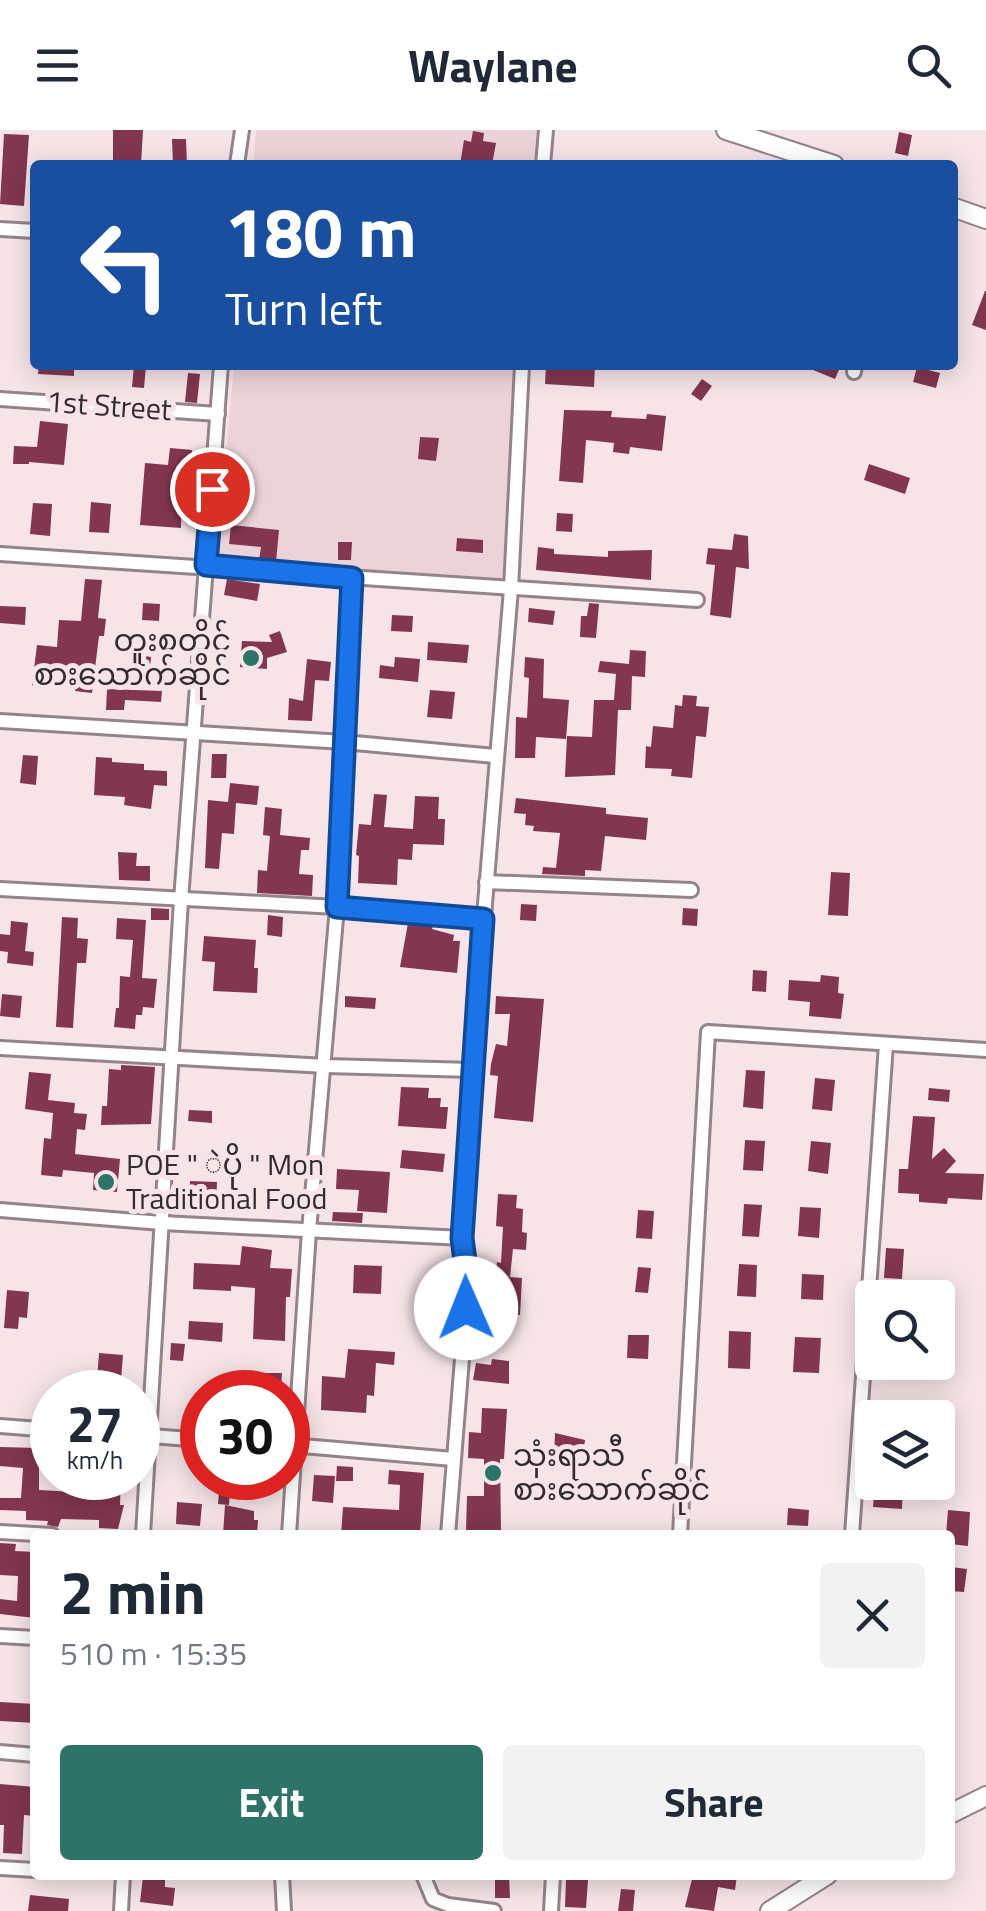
<!DOCTYPE html>
<meta charset="utf-8">
<style>
body{margin:0;font-family:"Titillium Web","Noto Sans Myanmar",sans-serif;background:#f2f2f3;color:#1f2937;height:100vh;display:flex;flex-direction:column;font-size:38px;white-space:nowrap}
*{box-sizing:border-box;margin:0}
p{font-size:32px;color:#747a83}
.icon{flex:none;width:55px;height:55px;fill:none;stroke:currentColor;stroke-width:2;stroke-linecap:round;stroke-linejoin:round}
.map{position:relative;flex:1;overflow:hidden}
.drawer{position:absolute;left:30px;top:1400px;width:925px;height:350px;display:flex;flex-direction:column;background:#fff;border-radius:10px;box-shadow:0 5px 25px #0003}
.drawer>*{flex:none}
.top-card{position:absolute;left:30px;top:30px;width:928px;height:210px;border-radius:10px;box-shadow:0 5px 25px #0003;background:#1a4fa0;color:#fff;overflow:hidden}
.buttons{position:absolute;left:855px;top:1150px;display:grid;gap:20px}
.buttons a{display:grid;place-items:center;width:100px;height:100px;border-radius:10px;background:#fff;box-shadow:0 5px 25px #0003;font-size:50px}
.speed{position:absolute;left:30px;top:1240px;display:flex;gap:20px;font-size:50px;font-weight:700;text-align:center}
.speed>*{display:grid;place-content:center;width:130px;height:130px;border-radius:50%;background:#fff;box-shadow:0 5px 25px #0003;line-height:1}
.speed small{font-size:25px;font-weight:400}
.speed .limit{border:15px solid #d22;background:#fff;color:#111}
.pin{position:absolute;display:grid;place-items:center;width:85px;height:85px;color:#fff;margin:-42px;border:5px solid #fff;border-radius:50%;box-shadow:0 2px 10px #0007}
.me{position:absolute;width:110px;margin:-55px;rotate:359deg;stroke-linejoin:round;filter:drop-shadow(0 0 8px #0008)}
.turn{display:flex;align-items:center;gap:35px;height:210px;padding:0 30px;font-size:45px}
.turn .icon{width:130px;height:130px;stroke-width:2.5}
.turn b{display:block;font-size:70px;line-height:85px}
.round{display:grid;place-items:center;flex:none;width:105px;height:105px;border-radius:10px;background:#f2f2f3}
.headline{display:flex;align-items:center;justify-content:space-between;height:170px;padding:0 30px}
h1{font-size:60px;font-weight:700;line-height:75px}
.action{display:flex;gap:20px;margin-top:auto;padding:20px 30px}
.action a{flex:1;height:115px;border-radius:10px;background:#2e7368;color:#fff;font-size:40px;font-weight:700;line-height:115px;text-align:center}
.action a+a{background:#f2f2f3;color:#1f2937}
header{display:flex;justify-content:space-between;align-items:center;height:130px;padding:0 30px;background:#fff;font-size:45px;font-weight:700}
.map>svg:first-child{display:block}
.built{fill:#ecd3d9}
.building{fill:#823650}
.lines{fill:none;stroke-linecap:round;stroke-linejoin:round}
.street-casing{stroke:#948488;stroke-width:18}
.secondary-casing{stroke:#948488;stroke-width:22}
.street{stroke:#fff;stroke-width:12}
.secondary{stroke:#fff;stroke-width:18}
.route-casing{stroke:#114b97;stroke-width:25}
.route{stroke:#1a73e8;stroke-width:18}
.poi-dot{fill:#2e7368;stroke:#f6e4e8;stroke-width:4}
.labels{text-anchor:middle;stroke-width:10;stroke-linejoin:round;paint-order:stroke}
.street-label{font-size:30px;fill:#332c2e;stroke:#f6e4e8}
.poi-label{font-size:30px;fill:#332c2e;stroke:#f6e4e8;text-anchor:start}
</style>
<header><svg class="icon" aria-label="menu" viewBox="0 0 24 24"><path d="M4 6h16M4 12h16M4 18h16"/></svg>Waylane<svg class="icon" aria-label="search" viewBox="0 0 24 24"><circle cx="10" cy="10" r="6"/><path d="M15 15l6 6"/></svg></header>
<div class="map">
<svg width="986" height="1781" viewBox="0 0 986 1781">
<rect width="100%" height="100%" fill="#f6e4e8"/>
<g class="built">
<path d="M256,0h283l-3,35h-283z"/>
<path d="M234,235h287l-18,219 -288,-14z"/>
</g>
<g class="building">
<path d="M113,0h30l-2,35h-28z"/>
<path d="M473,1l11,2 -1,8 13,2 -4,22h-32l4,-25 7,2z"/>
<path d="M899,2l13,3 -4,21 -13,-3z"/>
<path d="M4,4l25,1 -5,71 -24,-2z"/>
<path d="M172,9h14l1,26h-14z"/>
<path d="M985,161h1v39l-14,-5z"/>
<path d="M39,235h35v11l-36,-2z"/>
<path d="M134,235h12l-2,23 -12,-1z"/>
<path d="M546,235h49l-1,22 -49,-3z"/>
<path d="M801,235h40l-6,14z"/>
<path d="M917,237l23,6 -4,15 -23,-6z"/>
<path d="M188,243l12,1 -3,29 -12,-1z"/>
<path d="M702,249l10,7 -11,15 -10,-7z"/>
<path d="M564,280l48,1 -1,6 35,2 1,-5 19,2 -4,35 -32,-4 -1,7 -16,-2 1,-9 -28,-3 -3,43 -24,-2z"/>
<path d="M40,291l28,3 -4,41 -35,-3v2h-16l1,-18 23,1z"/>
<path d="M420,307l19,1 -3,23 -18,-2z"/>
<path d="M170,318l22,2 -3,35 -7,-1 -1,44 -41,-3 5,-62 23,2z"/>
<path d="M869,334l41,14 -5,16 -41,-14z"/>
<path d="M91,372l20,2 -2,29 -20,-1z"/>
<path d="M33,373l19,1 -2,32 -20,-2z"/>
<path d="M557,383l16,1 -1,18 -16,-1z"/>
<path d="M231,395l48,5 -3,32 -17,-1 2,-14 -32,-3z"/>
<path d="M734,404l14,2 1,33 -13,-2 -5,51 -21,-3 5,-50 -9,-1 2,-16 24,2z"/>
<path d="M457,408l26,2v13l-27,-2z"/>
<path d="M338,412h14l-1,18h-13z"/>
<path d="M538,417l16,2v5l54,3v-6l44,-1 -1,30 -115,-10z"/>
<path d="M85,449l17,1 -4,38 8,1 -2,17h-5l-7,57 -17,-2 2,-24 -25,-3 -2,23 -18,-2 5,-40 20,2 2,-27 22,1z"/>
<path d="M227,449l33,5 -3,17 -33,-6z"/>
<path d="M143,473l17,1 -1,17 -17,-1z"/>
<path d="M589,473l10,1 -3,34 -16,-1 1,-21h6z"/>
<path d="M0,476l26,1 -1,18 -25,-2z"/>
<path d="M529,478l26,3 -2,14 -25,-3z"/>
<path d="M392,485l21,1 -1,16 -21,-1z"/>
<path d="M280,501l7,21 -20,6v11l-27,-2 2,-26 30,1 -3,-7z"/>
<path d="M428,512l41,3 -2,18 -40,-3z"/>
<path d="M131,516l14,1 -1,9 7,1 -1,13 -21,-1z"/>
<path d="M630,520l16,1 -1,26 -13,-1 -1,34h-13l-3,65 -50,2 2,-41 25,1 2,-37h20l2,-26 -18,-2 2,-11 29,3z"/>
<path d="M395,527l25,2 -2,23 -39,-4 1,-13 14,2z"/>
<path d="M525,527l19,2 -1,39 26,2 -3,39 -30,-2 -1,21h-20l1,-41 11,1 2,-40 -5,-1z"/>
<path d="M307,529l24,3 -2,19 -14,-1 -3,41 -24,-1 1,-22 14,3z"/>
<path d="M107,559l55,2 -1,11 -36,-2 -1,10h-18z"/>
<path d="M430,560l25,2 -3,27 -25,-2z"/>
<path d="M683,565l14,1 -1,10 13,1 -3,30 -10,-1 -4,42 -21,-2 1,-7 -27,-1 1,-22 5,1 2,-21 20,2 2,-23 7,1z"/>
<path d="M212,624h15l-1,24h-15z"/>
<path d="M23,625l15,1 -2,29 -16,-2z"/>
<path d="M96,627l16,1v4l32,2v6l23,1v15l-13,-1 -3,24 -27,-4 1,-8 -31,-2z"/>
<path d="M230,653l29,3 -2,19 -21,-2 -2,31 -12,-1 -3,36 -14,-1 3,-68 20,2z"/>
<path d="M374,664l13,1 -3,32 29,2 2,-33 24,1 -1,22h7l-1,26 -31,-1 -1,16 -14,-1 -1,26 -39,-2 1,-27 -3,-1 3,-31 12,1z"/>
<path d="M516,668l90,10v6l42,4 -2,22 -41,-4 -4,35 -16,-1v6l-43,-2 1,-7 13,1 4,-35 -27,-2 1,-5 -9,-1 1,-11 -12,-1z"/>
<path d="M265,677l17,2 -2,26 30,3 -1,12h-8l-2,24 14,1 -1,21 -55,-3 1,-23 9,1 3,-35 -7,-1z"/>
<path d="M118,722l19,1 -1,13h14v15l-31,-1z"/>
<path d="M831,742l19,1 -2,43 -20,-1z"/>
<path d="M521,774l16,1 -1,16 -16,-1z"/>
<path d="M151,778l18,1v11h-18z"/>
<path d="M683,778l15,1 -1,17 -15,-1z"/>
<path d="M268,785l15,2 -1,20 -15,-2z"/>
<path d="M62,787l16,1 -1,20 11,1 -2,24h-9l-4,65 -17,-1z"/>
<path d="M117,788l29,2 -4,58 15,1 -3,29 -11,-1 -1,8h-6l-1,14 -21,-2 2,-19h3l1,-32 10,1 3,-37 -17,-1z"/>
<path d="M11,791l17,2 -3,28 9,1 -1,14 -26,-3 1,-11 -8,-1v-17l10,1z"/>
<path d="M408,793l25,3 -1,3 22,6 -1,6h7l-3,32 -57,-6z"/>
<path d="M204,806l52,4 -2,28h4l-1,25 -44,-2 2,-29 -13,-1z"/>
<path d="M753,840l14,1 -1,21 -14,-1z"/>
<path d="M821,845l18,2 -1,16 6,1 -3,25 -32,-3 1,-14 -22,-2 1,-20 31,2z"/>
<path d="M2,864l20,2 -2,22 -20,-2z"/>
<path d="M345,866l31,2 -1,11 -30,-2z"/>
<path d="M496,866l48,3 -11,123 -39,-4 4,-42 -8,-1 1,-11 5,-20 11,2 3,-32h-15z"/>
<path d="M121,935l34,2 -4,57 -50,1 1,-19h5l2,-37 12,1z"/>
<path d="M746,940l19,1 -2,38 -20,-2z"/>
<path d="M29,942l22,2 -3,26 27,3 -1,10 13,1 -2,16 -8,-1 -2,25 45,5 -3,33 -24,-2 1,-17 -31,-3 -1,7 -21,-2 3,-37 7,1 2,-26 -28,-4z"/>
<path d="M815,948l20,2 -3,31 -20,-2z"/>
<path d="M401,957l28,1 -1,10h13l-1,9h8l-2,22 -48,-3z"/>
<path d="M929,958l21,2 -1,12 -21,-2z"/>
<path d="M189,980l23,1v12l-24,-2z"/>
<path d="M913,986l22,1 -3,42 12,-11 12,13 -11,12 39,1 -2,26 -34,-2 -1,6 -28,-2v-8l-21,-1 1,-24h9z"/>
<path d="M745,1010l20,1 -2,30 -20,-1z"/>
<path d="M811,1011l20,2 -3,31 -20,-3z"/>
<path d="M402,1020l43,4 -2,18 -43,-4z"/>
<path d="M337,1039l53,3 -3,41 -30,-2 2,-21 -23,-1z"/>
<path d="M190,1051l27,1 -1,26h-27z"/>
<path d="M498,1064l19,1 -1,13 7,1 -1,23 5,1 -1,17 -13,-1 -3,28 12,1 -2,37 -19,-1 1,-17 -20,-2 1,-20 12,1 2,-14 4,1 2,-36 -7,-1z"/>
<path d="M744,1074l18,1 -3,32 -17,-1z"/>
<path d="M800,1077l21,1 -2,30 -21,-2z"/>
<path d="M638,1080l16,1 -2,28 -16,-1z"/>
<path d="M333,1082l30,1 -1,10 -30,-2z"/>
<path d="M242,1116l30,4 -2,18 22,1 -2,28h-4l-1,44 -32,-2 2,-51 -24,-2v5l-38,-2 1,-26 46,2z"/>
<path d="M886,1118l18,1 -2,30 -18,-1z"/>
<path d="M739,1134l18,1 -1,32 -19,-1z"/>
<path d="M354,1135l28,1 -1,28 -28,-1z"/>
<path d="M638,1137l13,1 -3,25 -13,-1z"/>
<path d="M802,1144l22,1 -1,25 -22,-1z"/>
<path d="M7,1160l22,2 -2,26 -8,-1 -1,12 -14,-1z"/>
<path d="M189,1191l34,2 -1,19 -34,-3z"/>
<path d="M729,1201l22,1 -1,37 -22,-1z"/>
<path d="M628,1205h21l-1,24 -21,-1z"/>
<path d="M795,1207l26,1 -2,35 -26,-1z"/>
<path d="M171,1213l14,1 -2,17 -13,-1z"/>
<path d="M348,1219l47,3 -1,13 -18,-2 -2,33 -7,-1 -1,18 -45,-3 1,-34 23,2z"/>
<path d="M99,1223l24,2 -3,37h-24z"/>
<path d="M492,1229l17,2v23l-36,-4 3,-17 15,2z"/>
<path d="M262,1243h20l-1,15h-19z"/>
<path d="M482,1278l25,1 -3,50h-4l1,72h-35l1,-35h17v-37l-16,-1 1,-26 12,1z"/>
<path d="M555,1303l30,7 -2,15 -15,-2 -1,6 -13,-1z"/>
<path d="M0,1317l39,1v42l36,2v-14h46l-1,27h4l-6,24 -19,-1v-8l-38,-1 -3,8 -11,-2 1,-4 -22,-1v-9l-26,-1v-12h21l2,-30 -23,-2z"/>
<path d="M337,1336l16,1v14h-17z"/>
<path d="M389,1340l35,3 -4,62h-79l2,-28 56,3 1,-25 -12,-1z"/>
<path d="M314,1345l21,1 -2,27 -21,-2z"/>
<path d="M220,1349l11,1 -2,25 -11,-1z"/>
<path d="M875,1352h28l-1,27 -29,-2z"/>
<path d="M177,1372l25,2 -2,22 -24,-2z"/>
<path d="M225,1375l29,6v9h4l-1,15h-34z"/>
<path d="M788,1378l21,2 -1,16 -21,-1z"/>
<path d="M948,1380l22,2 -2,34 -18,-2v-9h-4z"/>
<path d="M0,1413l16,1 -1,7 20,1v66l-35,-4v-15l17,2 1,-25 -18,-1z"/>
<path d="M951,1437l16,2 -3,23 -14,-1z"/>
<path d="M0,1572l35,2v19l-35,-2z"/>
<path d="M0,1654l35,3v29l-11,-1 -2,39 -19,-1 1,-28h-4z"/>
<path d="M495,1745h14l1,23h-15z"/>
<path d="M693,1745h44l-2,15 -17,-3 -4,24 -29,-4z"/>
<path d="M143,1747l22,2v8l10,1 -2,18 -33,-4z"/>
<path d="M566,1749l22,1 -2,28 -21,-1z"/>
<path d="M621,1759l14,1 -2,21h-15z"/>
<path d="M30,1765l39,4 -1,12h-40z"/>
</g>
<g class="lines">
<defs>
<g id="street">
<path d="M237,35l5,-35"/>
<path d="M543,35l3,-35"/>
<path d="M0,99l35,2"/>
<path d="M854,242l1,-7"/>
<path d="M0,269l218,15"/>
<path d="M0,424l697,46"/>
<path d="M0,591l344,21 151,14"/>
<path d="M486,752l205,8"/>
<path d="M0,759l337,18 146,12"/>
<path d="M0,918l326,18 147,4"/>
<path d="M0,1080l162,13 301,15"/>
<path d="M0,1296l52,4"/>
<path d="M138,1305l64,5"/>
<path d="M291,1315l162,14"/>
<path d="M0,1402l52,3"/>
<path d="M143,1405l38,-635 40,-535"/>
<path d="M289,1405l20,-304 28,-324 15,-329"/>
<path d="M448,1405l20,-252 -5,-45 13,-225 35,-424 11,-224"/>
<path d="M680,1405l28,-503 278,18"/>
<path d="M852,1405l34,-491"/>
<path d="M0,1506l35,2"/>
<path d="M0,1622l35,3"/>
<path d="M0,1738l35,2"/>
<path d="M282,1745l2,36"/>
<path d="M423,1745l10,24 15,6 46,6"/>
<path d="M121,1781l2,-36"/>
<path d="M551,1781l2,-36"/>
</g>
<g id="secondary">
<path d="M726,0l108,35"/>
<path d="M952,77l34,12"/>
<path d="M950,1684l36,-18"/>
<path d="M770,1781l57,-36"/>
</g>
</defs>
<use href="#street" class="street-casing"/>
<use href="#secondary" class="secondary-casing"/>
<use href="#street" class="street"/>
<use href="#secondary" class="secondary"/>
</g>
<g class="lines">
<defs>
<path id="route" d="M212,359l-6,76 146,13 -15,329 146,12 -21,319 6,46 -2,24"/>
</defs>
<use href="#route" class="route-casing"/>
<use href="#route" class="route"/>
</g>
<g class="poi-dot">
<circle cx="251" cy="528" r="10"/>
<circle cx="106" cy="1052" r="10"/>
<circle cx="493" cy="1343" r="10"/>
</g>
<g class="labels">
<g class="street-label">
<text transform="translate(109 276) rotate(4)" y="10">1st Street</text>
</g>
<g class="poi-label">
<text x="231" y="521" text-anchor="end">တူးစတိုင်<tspan x="231" dy="34">စားသောက်ဆိုင်</tspan></text>
<text x="126" y="1045">POE " ဲပို " Mon<tspan x="126" dy="34">Traditional Food</tspan></text>
<text x="513" y="1336">သုံးရာသီ<tspan x="513" dy="34">စားသောက်ဆိုင်</tspan></text>
</g>
</g>
</svg>
<div class="buttons">
<a><svg class="icon" aria-label="search" viewBox="0 0 24 24"><circle cx="10" cy="10" r="6"/><path d="M15 15l6 6"/></svg></a>
<a><svg class="icon" aria-label="layers" viewBox="0 0 24 24"><path d="M12 4l9 5-9 5-9-5zM3 14l9 5 9-5"/></svg></a>
</div>
<div class="speed"><div>27<small>km/h</small></div><div class="limit">30</div></div>
<div class="pin" style="left:212px;top:359px;background:#d93025"><svg class="icon" aria-label="arrive" viewBox="0 0 24 24"><path d="M6 21V4h12l-3 4 3 4H6"/></svg></div>
<svg class="me" style="left:466px;top:1178px" viewBox="-20 -20 40 40"><circle r="19" fill="#fff"/><path d="M0-13L10 11 0 6-10 11z" fill="#1a73e8"/></svg>
<div class="top-card">
<div class="turn"><svg class="icon" aria-label="left" viewBox="0 0 24 24"><path d="M17 20v-9H6M10 6l-5 5 5 5"/></svg><div><b>180 m</b>Turn left</div></div>
</div>
<section class="drawer">
<div class="headline"><div><h1>2 min</h1><p>510 m · 15:35</p></div><a class="round"><svg class="icon" aria-label="close" viewBox="0 0 24 24"><path d="M6 6l12 12M18 6L6 18"/></svg></a></div>
<div class="action"><a>Exit</a><a>Share</a></div>
</section>
</div>
